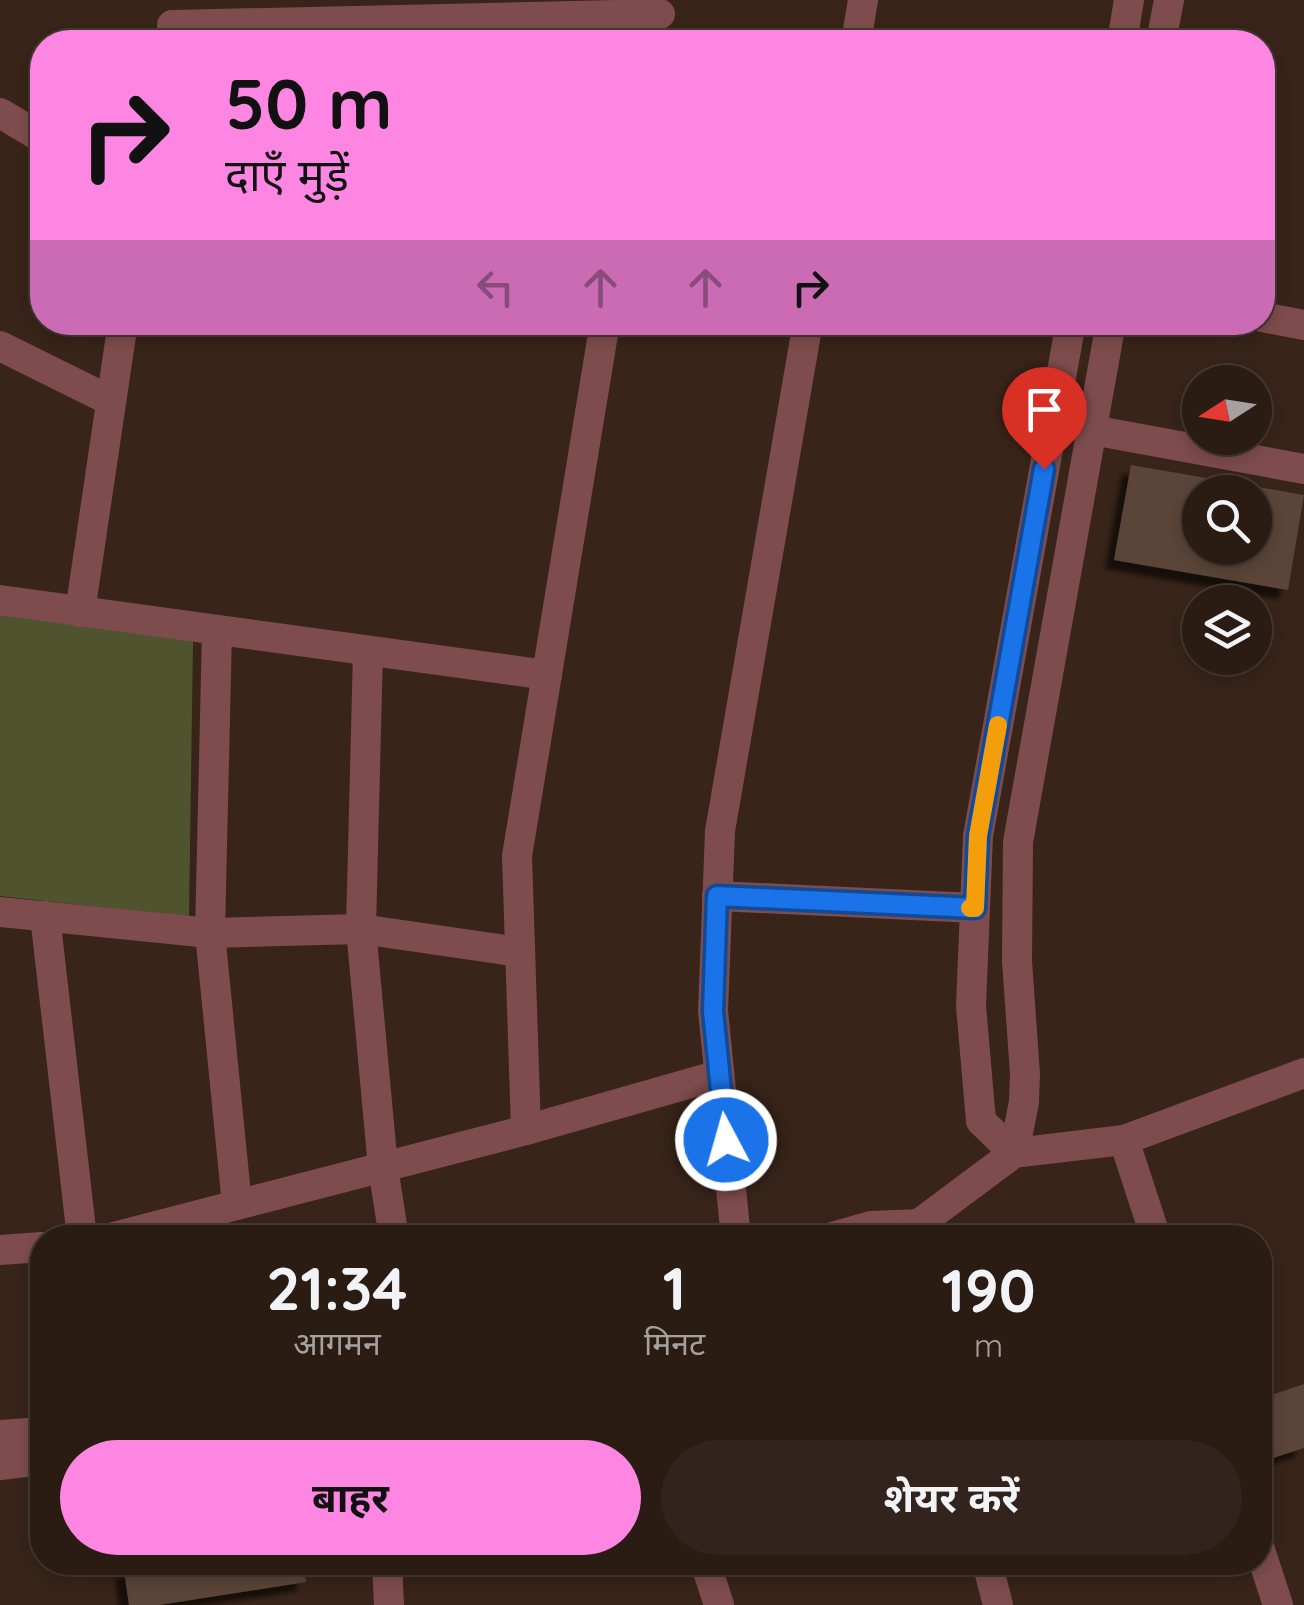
<!DOCTYPE html>
<html lang="hi">
<meta charset="utf-8">
<style>
body{margin:0;font-family:Quicksand,"Noto Sans Devanagari",sans-serif;background:#32241c;color:#f1f3f6;height:100vh;display:flex;flex-direction:column;font-size:38px;white-space:nowrap}
*{box-sizing:border-box;margin:0}
p{font-size:32px;color:#a5a1a0}
.icon{flex:none;width:55px;height:55px;fill:none;stroke:currentColor;stroke-width:2;stroke-linecap:round;stroke-linejoin:round}
.map{position:relative;flex:1;overflow:hidden}
.panel{position:absolute;left:30px;top:1225px;width:1242px;height:350px;display:flex;flex-direction:column;background:#2a1b13;border-radius:40px;box-shadow:0 5px 15px #0003,0 0 0 2px #463933}
.panel>*{flex:none}
.hud{position:absolute;left:30px;top:30px;width:1245px;height:305px;border-radius:40px;box-shadow:0 5px 15px #0003,0 0 0 2px #463933;background:#fd86e2;color:#111;overflow:hidden}
.needle{width:65px;rotate:258deg}
.controls{position:absolute;left:1182px;top:365px;display:grid;gap:20px}
.controls a{display:grid;place-items:center;width:90px;height:90px;border-radius:50%;background:#2a1b13;box-shadow:0 5px 15px #0003,0 0 0 2px #463933;font-size:50px}
.pin{position:absolute;display:grid;place-items:center;width:85px;height:85px;color:#fff;margin:-102px -42px;border-radius:50% 50% 50% 0;rotate:-45deg;box-shadow:0 0 10px #0007}
.pin .icon{rotate:45deg}
.me{position:absolute;width:110px;margin:-55px;rotate:354deg;stroke-linejoin:round;filter:drop-shadow(0 0 8px #0008)}
.turn{display:flex;align-items:center;gap:35px;height:210px;padding:0 30px;font-size:45px}
.turn .icon{width:130px;height:130px;stroke-width:2.5}
.turn b{display:block;font-size:70px;line-height:85px}
.lanes{display:flex;align-items:center;height:95px;padding:0 30px;background:#0003;justify-content:center;gap:50px;direction:ltr}
.lanes .off{opacity:.35}
.eta{display:flex;justify-content:space-evenly;align-items:center;height:170px;text-align:center}
.eta b{font-size:60px;font-weight:700;line-height:70px}
.primary-button{display:flex;gap:20px;margin-top:auto;padding:20px 30px}
.primary-button a{flex:1;height:115px;border-radius:60px;background:#fd86e2;color:#111;font-size:40px;font-weight:700;line-height:115px;text-align:center}
.primary-button a+a{background:#32241c;color:#f1f3f6}
.map>svg:first-child{display:block}
.green{fill:#4f542f}
.building{fill:#5a4438;fill-rule:evenodd;filter:url(#shadow)}
.lines{fill:none;stroke-linecap:round;stroke-linejoin:round}
.minor{stroke:#7e4c4d;stroke-width:30}
.route-casing{stroke:#114b97;stroke-width:25}
.route{stroke:#1a73e8;stroke-width:18}
.slow{stroke:#f59e0b;stroke-width:18}
</style>
<div class="map">
<svg width="1304" height="1605" viewBox="0 0 1304 1605">
<defs>
<filter id="shadow"><feDropShadow dx="-9" dy="9" stdDeviation="2.5" flood-color="#0009"/></filter>
</defs>
<rect width="100%" height="100%" fill="#382419"/>
<path class="green" d="M0,613l193,28 -4,276 -189,-21z"/>
<g class="building">
<path d="M1131,465l173,30 -16,95 -174,-30zM1200,492h55v56h-55z"/>
<path d="M1304,1384v64l-37,12 -7,-20v-41z"/>
<path d="M171,1562h132l3,20 -147,23h-30l-5,-35z"/>
</g>
<g class="lines">
<g class="minor">
<path d="M172,25l488,-11"/>
<path d="M856,42l7,-42"/>
<path d="M1122,42l7,-42"/>
<path d="M1161,42l8,-42"/>
<path d="M0,113l42,25"/>
<path d="M1262,317l42,8"/>
<path d="M0,346l111,55"/>
<path d="M1092,430l212,39"/>
<path d="M0,600l547,75"/>
<path d="M80,612l43,-290"/>
<path d="M217,631l-7,302 27,272"/>
<path d="M368,651l-7,278 22,238 11,71"/>
<path d="M717,896l258,12"/>
<path d="M0,912l210,21 151,-4 158,23"/>
<path d="M45,916l37,322"/>
<path d="M526,1130l-9,-274 88,-534"/>
<path d="M1124,1140l180,-67"/>
<path d="M1014,1153l-33,-32 -10,-115 7,-170 93,-514"/>
<path d="M1014,1153l10,-51 1,-28 -8,-113 1,-119 93,-520"/>
<path d="M110,1238l416,-108 193,-55"/>
<path d="M736,1238l-23,-227 7,-180 88,-509"/>
<path d="M829,1238l42,-12 50,-2"/>
<path d="M900,1238l114,-85 110,-13 32,98"/>
<path d="M0,1250l42,-3"/>
<path d="M0,1435l42,-3"/>
<path d="M0,1465l42,-5"/>
<path d="M1260,1550l18,55"/>
<path d="M387,1562l2,43"/>
<path d="M705,1562l14,43"/>
<path d="M987,1562l11,43"/>
</g>
</g>
<g class="lines">
<defs>
<path id="route" d="M726,1140l-13,-129 4,-115 258,12 3,-72 66,-367"/>
</defs>
<use href="#route" class="route-casing"/>
<use href="#route" class="route"/>
<path class="slow" d="M970,908h5l3,-72 20,-111"/>
</g>
</svg>
<div class="controls">
<a><svg class="needle" viewBox="-14 -14 28 28"><path d="M0-13l5 13h-10z" fill="#e53935"/><path d="M0 13l5-13h-10z" fill="#a5a1a0"/></svg></a>
<a><svg class="icon" aria-label="search" viewBox="0 0 24 24"><circle cx="10" cy="10" r="6"/><path d="M15 15l6 6"/></svg></a>
<a><svg class="icon" aria-label="layers" viewBox="0 0 24 24"><path d="M12 4l9 5-9 5-9-5zM3 14l9 5 9-5"/></svg></a>
</div>
<div class="pin" style="left:1044px;top:469px;background:#d93025"><svg class="icon" aria-label="arrive" viewBox="0 0 24 24"><path d="M6 21V4h12l-3 4 3 4H6"/></svg></div>
<svg class="me" style="left:726px;top:1140px" viewBox="-20 -20 40 40"><circle r="17" fill="#1a73e8" stroke="#fff" stroke-width="3"/><path d="M0-11L8 9 0 5-8 9z" fill="#fff"/></svg>
<div class="hud">
<div class="turn"><svg class="icon" aria-label="right" viewBox="0 0 24 24"><path d="M7 20v-9h11M14 6l5 5-5 5"/></svg><div><b>50 m</b>दाएँ मुड़ें</div></div>
<div class="lanes"><svg class="icon off" aria-label="left" viewBox="0 0 24 24"><path d="M17 20v-9H6M10 6l-5 5 5 5"/></svg><svg class="icon off" aria-label="ahead" viewBox="0 0 24 24"><path d="M12 20V5M6 11l6-6 6 6"/></svg><svg class="icon off" aria-label="ahead" viewBox="0 0 24 24"><path d="M12 20V5M6 11l6-6 6 6"/></svg><svg class="icon" aria-label="right" viewBox="0 0 24 24"><path d="M7 20v-9h11M14 6l5 5-5 5"/></svg></div>
</div>
<section class="panel">
<div class="eta">
<div><b>21:34</b><p>आगमन</p></div>
<div><b>1</b><p>मिनट</p></div>
<div><b>190</b><p>m</p></div>
</div>
<div class="primary-button"><a>बाहर</a><a>शेयर करें</a></div>
</section>
</div>
